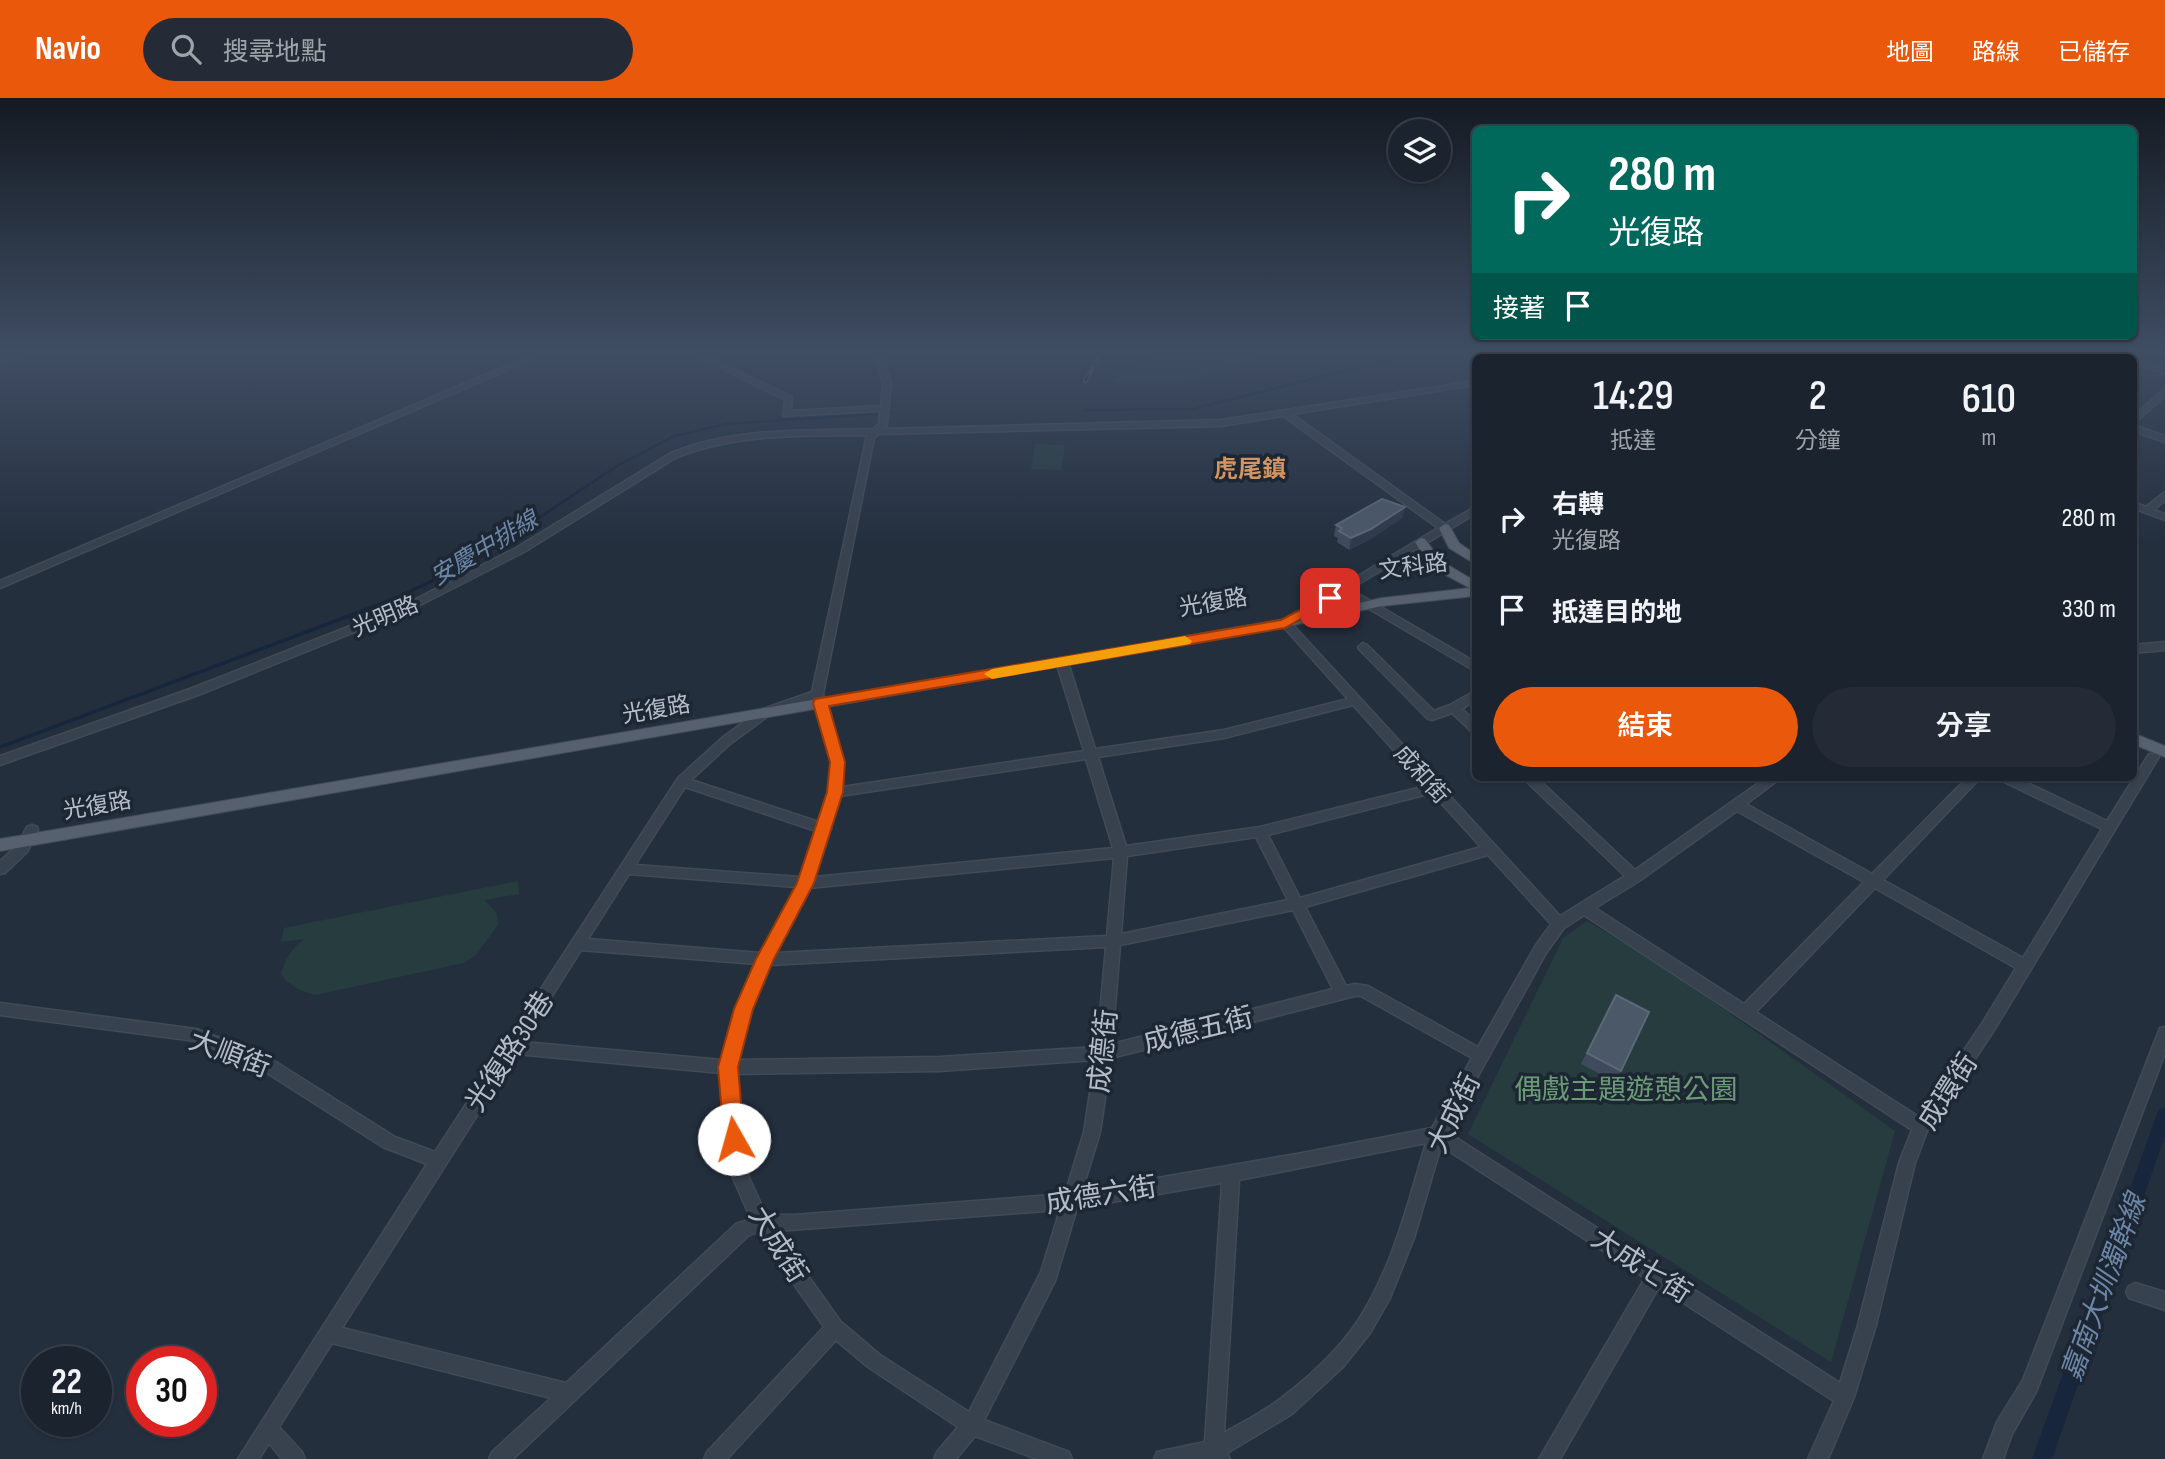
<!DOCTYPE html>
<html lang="zh-TW">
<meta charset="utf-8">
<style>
body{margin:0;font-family:"Sofia Sans Condensed","Noto Sans TC",sans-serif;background:#242b36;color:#f1f3f6;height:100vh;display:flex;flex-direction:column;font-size:26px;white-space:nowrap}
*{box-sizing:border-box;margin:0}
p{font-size:23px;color:#a0a4aa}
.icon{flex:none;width:38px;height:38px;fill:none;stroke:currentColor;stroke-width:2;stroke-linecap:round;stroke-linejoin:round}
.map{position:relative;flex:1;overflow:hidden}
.sheet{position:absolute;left:1472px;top:256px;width:665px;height:427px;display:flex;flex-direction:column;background:#1b232e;border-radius:10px;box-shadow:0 2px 5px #0004,0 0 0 2px #39404a}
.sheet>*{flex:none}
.banner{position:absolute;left:1472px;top:28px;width:665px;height:214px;border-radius:10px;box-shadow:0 2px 5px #0004,0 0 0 2px #39404a;background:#00695c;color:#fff;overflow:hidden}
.fabs{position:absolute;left:1388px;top:21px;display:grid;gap:14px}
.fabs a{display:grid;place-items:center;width:63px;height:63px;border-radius:50%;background:#1b232e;box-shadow:0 2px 5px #0004,0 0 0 2px #39404a;font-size:35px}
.speed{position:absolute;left:21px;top:1248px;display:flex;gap:14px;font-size:35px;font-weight:700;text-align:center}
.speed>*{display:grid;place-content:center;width:91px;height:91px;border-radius:50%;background:#1b232e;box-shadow:0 2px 5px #0004,0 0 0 2px #39404a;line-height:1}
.speed small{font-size:18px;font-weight:400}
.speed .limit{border:10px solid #d22;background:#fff;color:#111}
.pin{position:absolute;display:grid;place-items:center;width:60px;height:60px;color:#fff;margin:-30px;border-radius:14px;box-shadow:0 4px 10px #0006}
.me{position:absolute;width:77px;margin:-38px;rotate:353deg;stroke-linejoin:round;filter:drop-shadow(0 0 5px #0008)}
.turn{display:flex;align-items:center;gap:24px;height:147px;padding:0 21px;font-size:32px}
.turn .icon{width:91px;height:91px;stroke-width:2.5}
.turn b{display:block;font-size:49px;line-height:60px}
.then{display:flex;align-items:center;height:66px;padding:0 21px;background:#0003;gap:14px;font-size:26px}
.eta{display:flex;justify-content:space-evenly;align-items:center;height:119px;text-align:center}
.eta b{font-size:42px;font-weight:600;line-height:49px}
.action{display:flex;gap:14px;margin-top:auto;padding:14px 21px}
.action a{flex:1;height:80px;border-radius:42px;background:#ea580c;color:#fff;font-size:28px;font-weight:600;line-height:80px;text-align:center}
.action a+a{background:#242b36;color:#f1f3f6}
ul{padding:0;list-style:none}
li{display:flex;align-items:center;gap:21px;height:91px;padding:0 21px}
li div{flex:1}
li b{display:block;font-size:26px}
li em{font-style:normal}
header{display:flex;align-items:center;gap:42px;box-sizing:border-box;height:98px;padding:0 35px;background:#ea580c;color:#fff}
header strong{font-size:33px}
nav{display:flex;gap:38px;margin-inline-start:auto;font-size:24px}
.search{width:490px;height:63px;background:#242b36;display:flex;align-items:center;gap:18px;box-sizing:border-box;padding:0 24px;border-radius:38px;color:#a0a4aa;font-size:26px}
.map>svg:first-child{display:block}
.green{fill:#263c3f}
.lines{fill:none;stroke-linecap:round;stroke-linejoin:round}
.stream-far1{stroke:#17263c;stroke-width:2.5}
.stream{stroke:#17263c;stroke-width:3.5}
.canal{fill:#17263c;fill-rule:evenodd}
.minor-casing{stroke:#414a57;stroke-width:3}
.major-casing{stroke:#414a57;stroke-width:2}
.minor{fill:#38414e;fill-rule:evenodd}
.major{fill:#56606e;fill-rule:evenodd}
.rail-casing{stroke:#5a6575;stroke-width:4.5}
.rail{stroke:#1d2633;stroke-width:2.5;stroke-dasharray:8;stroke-linecap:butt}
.wall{fill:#3f4b5c}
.shaded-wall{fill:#2f3b4b}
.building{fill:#4b5868;stroke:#5c6777;stroke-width:2}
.route{fill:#ea580c;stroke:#983908;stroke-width:2}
.slow{fill:#f59e0b}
.labels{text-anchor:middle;stroke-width:7;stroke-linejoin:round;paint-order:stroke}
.street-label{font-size:23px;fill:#b4bcc9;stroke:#1d2633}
.far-district-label{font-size:24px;font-weight:bold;fill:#d59563;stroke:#1d2633}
.water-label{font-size:24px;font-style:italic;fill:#6d86a8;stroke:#1d2633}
.near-street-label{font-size:28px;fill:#b4bcc9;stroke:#1d2633}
.near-park-label{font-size:28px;fill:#6b9a76;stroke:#1d2633}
.near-water-label{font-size:28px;font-style:italic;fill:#6d86a8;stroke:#1d2633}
</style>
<header>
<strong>Navio</strong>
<div class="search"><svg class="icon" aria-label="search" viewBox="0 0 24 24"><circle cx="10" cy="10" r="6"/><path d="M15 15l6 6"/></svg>搜尋地點</div>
<nav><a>地圖</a><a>路線</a><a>已儲存</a></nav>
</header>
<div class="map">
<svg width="2165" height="1361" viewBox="0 0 2165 1361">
<rect width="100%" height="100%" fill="#242f3e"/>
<g class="green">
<path d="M1160,256h129l-34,6 -78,24 -67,-1 12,-10z"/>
<path d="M1035,346l30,1 -4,25 -30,-1z"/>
<path d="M518,783l1,13 -35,6 12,12 2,13 -22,30 -12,8 -149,32c-14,-4 -25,-8 -34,-21 4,-15 10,-25 23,-35l-23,3 3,-14z"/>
<path d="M1587,823l78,46 230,164 -64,231 -363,-228 95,-196z"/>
</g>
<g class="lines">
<g class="stream-far1">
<path d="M1085,312l108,-1 218,-55"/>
<path d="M492,451l125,-83 57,-30 52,-12 166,-11"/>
</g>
<path class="stream" d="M0,649l394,-148 76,-36 24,-16"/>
<path class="canal" d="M2165,1009v29l-113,323h-20l125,-345 2,-5z"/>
<defs>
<g id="minor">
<path d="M17,256h14l-31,8v-4z"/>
<path d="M534,256h11l-545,234v-7z"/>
<path d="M693,256h10l89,43 -1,14 90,-5 2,-23 -9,-29h8l9,29 -4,42 -3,4 337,-9 254,-39v4l-183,29 153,110 30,-17v7l-125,75 125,73v9l-133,-78 -50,31 268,292 65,-40 -103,-99h14l99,93 132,-93h15l-36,27 126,70 96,-97h13l-98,103 140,78 79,-129 -102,-49 -2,-3h17l92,44 42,-67h8l2,3 -2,3 -164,272 -66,99 -12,32 -39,162 -22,72 -26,62h-20l26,-58 -175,-114 -99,172h-21l106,-181 -204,-132 -27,92 -24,60 -20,35 -27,34 -51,47 -65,39 3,6h-76l3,-7 48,-10 17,-259 -145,25 -22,73 -71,139 85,32 3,7h-35l-62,-23 -19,23h-22l3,-7 21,-25 -90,-60 -32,-27 -109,119h-23l3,-7 117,-125 -67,-95 -9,4 -235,223h-24l3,-7 59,-54 -219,-55 -53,84 23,25 3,7h-23l-13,-16 -10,16h-21l189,-295 -44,-17 -130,-83 -58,-23 -195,-26v-12l196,26 67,25 132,83 40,15 243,-374 44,-40 38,-28 52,-18 55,-257c-64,1 -129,-2 -190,22l-153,95 -110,56 -216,87 -198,70v-9l190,-67 216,-85 110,-56 155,-95c64,-26 134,-22 202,-24l6,-5 1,-13 -97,5 2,-16zM1283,318l155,112 -158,95 68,76 -124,31 -129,19 -27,-87 -6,-4 -6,4 28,89 -242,36 1,-25 -20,-68 51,-256 4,-4 343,-8zM813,602l18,62 -2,30 -10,30 -128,-42 39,-36 38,-28zM1353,607l73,81 -166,41 -134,19 -28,-89 126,-19zM1086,661l27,89 -299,29 14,-44 3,-4 -1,-3 10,-30zM685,689l131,44 -16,46 -165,-12zM1432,695l49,54 -181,51 -32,-63zM1737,713l127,71 -120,122 -149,-96 44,-27zM1256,739l32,63 -167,34 6,-78zM1488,757l63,69 -15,21 -58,102 -110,-61 -13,-2 -9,2 -41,-79zM1114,760l-7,78 -332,17 34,-65zM629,776l167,13 -35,66 -173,-14zM1875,790l141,80 -33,54 -64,95 -163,-105zM1293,812l40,79 -221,55 8,-99zM1584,817l328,215 -13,33 -41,162 -18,58 -393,-251 99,-179 18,-25zM1106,849l-9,100 -158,10 -202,3 13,-51 20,-44zM581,852l175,14 -20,45 -14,51 -199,-18zM1355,898h6l111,62 -40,70 -135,26 -215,37 18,-59 11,-74zM516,956l205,19 2,46 10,59 18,41 -15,5 -170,159 -224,-55zM1095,962l-11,72 -19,62 -271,21h-28l-17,-37 -10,-59 -3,-45 203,-3zM1426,1045c-18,60 -33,123 -67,176 -20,31 -50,58 -79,80 -17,13 -37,23 -56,34l15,-253zM1060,1112l-19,62 -72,140 -89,-57 -39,-33 -65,-91z"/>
<path d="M1634,256h18l-8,3h-19z"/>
<path d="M1728,256h12l5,3h-12z"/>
<path d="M1840,256h9l-3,3h-9z"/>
<path d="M1916,256h12l5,3h-12z"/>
<path d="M1954,256h9l-3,3h-9z"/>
<path d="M2088,256h9l-3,3h-9z"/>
<path d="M2107,256h12l6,3h-13z"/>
<path d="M2133,261l32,9v5l-32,-9z"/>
<path d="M2165,291v7l-32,28v-8z"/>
<path d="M2133,327l32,11v6l-32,-11z"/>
<path d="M2165,394v8l-11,10 11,4v6l-32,-12v-6l13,5z"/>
<path d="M2165,544v8l-32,3v-8z"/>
<path d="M1363,545l4,2 67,66 16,-6 25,-14v9l-13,9 13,12v11l-4,-1 -19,-18 -20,7 -4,-1 -69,-70 -1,-2z"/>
<path d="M32,727l5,2 1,3 -11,22 -22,21 -5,1v-13l17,-15 10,-19z"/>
<path d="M2165,929v26l-129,339 -24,42 -9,25h-20l14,-37 26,-42 135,-347 2,-5z"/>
<path d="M2135,1185l30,9v18l-36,-12 -3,-6 3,-6z"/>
</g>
<g id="major">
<path d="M1445,426l4,1 10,18 16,11v10l-26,-16 -10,-20z"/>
<path d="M1421,440l4,1 16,22 34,20v15l-93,10 -97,21 -1285,224v-12l1285,-220 97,-21 88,-10 -39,-21 -16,-25z"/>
<path d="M2133,635l32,13v11l-32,-13z"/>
</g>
</defs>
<use href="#minor" class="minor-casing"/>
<use href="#major" class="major-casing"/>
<use href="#minor" class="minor"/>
<use href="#major" class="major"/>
<defs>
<path id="rail" d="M1085,283l16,-27"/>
</defs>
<use href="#rail" class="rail-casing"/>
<use href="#rail" class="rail"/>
</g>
<g class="wall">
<path d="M1405,409l-3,11 -33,22 -20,10 -12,-8 1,-4 -4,-2 2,-11z"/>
<path d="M1616,897l5,76 -6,11 -34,-18z"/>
</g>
<path class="shaded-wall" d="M1405,409l-3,11 -33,22 -20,10 2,-12z"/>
<g class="building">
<path d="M1382,401l23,8 -34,22 -20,9 -12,-7 3,-3 -6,-3z"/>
<path d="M1616,897l33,17 -28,59 -34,-18z"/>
</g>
<linearGradient id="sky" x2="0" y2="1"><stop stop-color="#141a22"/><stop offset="0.57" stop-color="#3f4d63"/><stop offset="1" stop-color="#3f4d63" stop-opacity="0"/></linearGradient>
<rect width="2165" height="446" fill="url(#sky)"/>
<path class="route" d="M1330,496l6,4 -2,3 -49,27 -456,78 16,56 -2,30 -29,91 -41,78 -20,48 -15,58 6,72 -3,6 -7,3 -7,-3 -3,-6 -6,-72 16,-58 22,-50 41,-76 30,-91 3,-30 -17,-59 2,-4 466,-79z"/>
<path class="slow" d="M1185,538l7,5 -2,3 -198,35 -8,-5 8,-5z"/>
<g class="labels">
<g class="street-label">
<text transform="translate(1413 468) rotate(-7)" y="8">文科路</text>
<text transform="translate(1213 504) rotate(-10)" y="8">光復路</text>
<text transform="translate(385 518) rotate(-23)" y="8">光明路</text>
<text transform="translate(656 611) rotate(-10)" y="8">光復路</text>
<text transform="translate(1422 676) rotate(48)" y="8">成和街</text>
<text transform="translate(97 707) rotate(-10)" y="8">光復路</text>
</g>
<g class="far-district-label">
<text x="1250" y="379">虎尾鎮</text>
</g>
<g class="water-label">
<text transform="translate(484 450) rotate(-31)" y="8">安慶中排線</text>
</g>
<g class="near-street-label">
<text transform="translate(1198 931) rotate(-14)" y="10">成德五街</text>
<text transform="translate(509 953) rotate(-57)" y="10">光復路30巷</text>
<text transform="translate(1102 953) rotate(-84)" y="10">成德街</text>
<text transform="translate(230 955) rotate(21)" y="10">大順街</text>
<text transform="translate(1947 993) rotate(-57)" y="10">成環街</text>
<text transform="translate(1453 1015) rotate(-64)" y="10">大成街</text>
<text transform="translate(1101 1096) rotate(-9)" y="10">成德六街</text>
<text transform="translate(779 1146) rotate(58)" y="10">大成街</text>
<text transform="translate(1642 1167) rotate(33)" y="10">大成七街</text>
</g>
<g class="near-park-label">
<text x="1626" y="1001">偶戲主題遊憩公園</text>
</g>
<g class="near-water-label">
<text transform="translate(2103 1189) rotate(-70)" y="10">嘉南大圳濁幹線</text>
</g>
</g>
</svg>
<div class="fabs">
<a><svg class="icon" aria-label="layers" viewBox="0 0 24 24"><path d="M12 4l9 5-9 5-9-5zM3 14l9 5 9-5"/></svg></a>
</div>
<div class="speed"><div>22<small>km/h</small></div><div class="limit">30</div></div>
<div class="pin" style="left:1330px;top:500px;background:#d93025"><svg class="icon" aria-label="arrive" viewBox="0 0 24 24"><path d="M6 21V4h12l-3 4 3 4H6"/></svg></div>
<svg class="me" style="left:734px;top:1041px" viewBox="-20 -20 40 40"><circle r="19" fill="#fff"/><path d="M0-13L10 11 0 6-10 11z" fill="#ea580c"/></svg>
<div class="banner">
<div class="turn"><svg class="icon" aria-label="right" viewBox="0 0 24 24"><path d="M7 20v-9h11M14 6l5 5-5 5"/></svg><div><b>280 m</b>光復路</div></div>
<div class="then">接著<svg class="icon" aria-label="arrive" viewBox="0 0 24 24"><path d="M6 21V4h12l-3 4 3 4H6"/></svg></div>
</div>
<section class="sheet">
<div class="eta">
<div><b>14:29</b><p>抵達</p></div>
<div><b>2</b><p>分鐘</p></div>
<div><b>610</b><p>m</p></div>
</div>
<ul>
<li><svg class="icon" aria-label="right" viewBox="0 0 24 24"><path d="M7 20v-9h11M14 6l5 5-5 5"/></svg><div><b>右轉</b><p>光復路</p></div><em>280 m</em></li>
<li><svg class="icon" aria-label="arrive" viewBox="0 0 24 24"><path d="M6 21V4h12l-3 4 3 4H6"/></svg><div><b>抵達目的地</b></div><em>330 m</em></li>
</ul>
<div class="action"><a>結束</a><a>分享</a></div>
</section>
</div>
